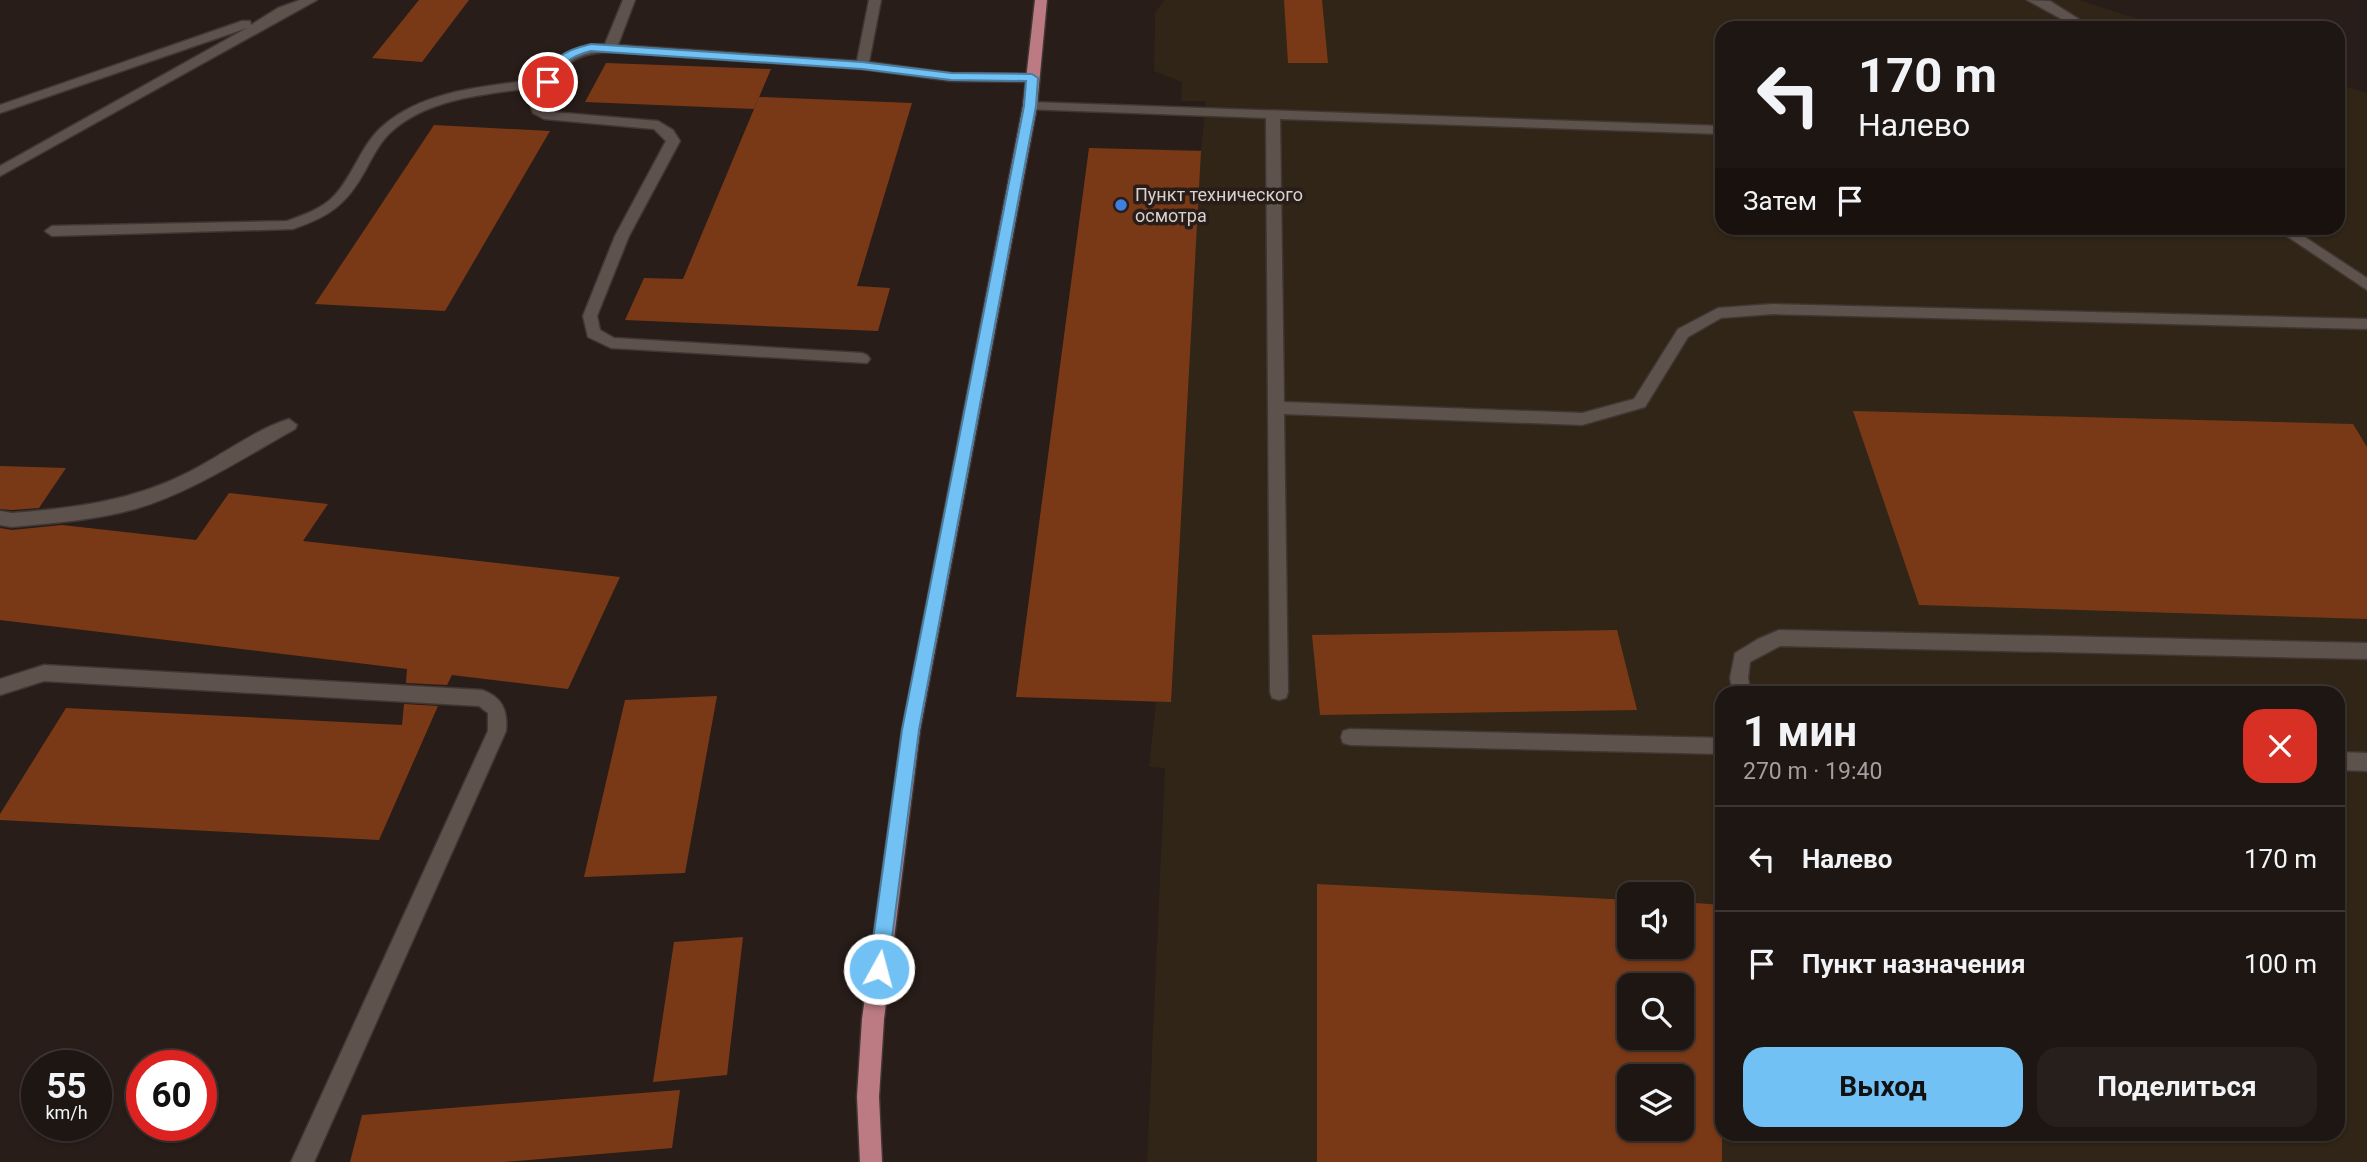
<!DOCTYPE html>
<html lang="ru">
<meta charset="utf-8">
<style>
body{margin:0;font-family:Roboto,sans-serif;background:#261f1b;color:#f1f3f6;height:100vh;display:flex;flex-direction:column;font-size:26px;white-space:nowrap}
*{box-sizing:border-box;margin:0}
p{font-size:23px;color:#a19f9f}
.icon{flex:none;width:38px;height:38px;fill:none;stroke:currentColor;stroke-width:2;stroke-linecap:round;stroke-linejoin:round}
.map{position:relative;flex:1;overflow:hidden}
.details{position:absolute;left:1715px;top:686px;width:630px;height:455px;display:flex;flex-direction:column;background:#1e1612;border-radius:21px;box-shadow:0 2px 5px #0004,0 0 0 2px #3c3532}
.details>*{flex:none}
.banner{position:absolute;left:1715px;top:21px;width:630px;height:214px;border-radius:21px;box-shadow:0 2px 5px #0004,0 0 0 2px #3c3532;background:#1e1612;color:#f1f3f6;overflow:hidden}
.buttons{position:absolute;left:1617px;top:882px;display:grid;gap:14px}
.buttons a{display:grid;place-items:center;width:77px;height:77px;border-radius:14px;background:#1e1612;box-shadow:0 2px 5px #0004,0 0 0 2px #3c3532;font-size:35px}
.speed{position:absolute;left:21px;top:1050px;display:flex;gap:14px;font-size:35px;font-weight:700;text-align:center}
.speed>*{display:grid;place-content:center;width:91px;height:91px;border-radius:50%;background:#1e1612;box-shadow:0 2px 5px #0004,0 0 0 2px #3c3532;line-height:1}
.speed small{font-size:18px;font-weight:400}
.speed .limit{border:10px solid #d22;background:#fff;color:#111}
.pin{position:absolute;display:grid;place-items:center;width:60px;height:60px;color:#fff;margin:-30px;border:4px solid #fff;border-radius:50%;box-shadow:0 2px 7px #0007}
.me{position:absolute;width:77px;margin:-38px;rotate:7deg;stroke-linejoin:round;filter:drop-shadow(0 0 5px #0008)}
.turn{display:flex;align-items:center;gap:24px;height:147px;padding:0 28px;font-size:32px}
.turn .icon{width:91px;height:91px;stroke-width:2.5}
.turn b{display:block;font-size:49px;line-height:60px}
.then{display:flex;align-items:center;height:66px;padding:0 28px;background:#0003;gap:14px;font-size:26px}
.round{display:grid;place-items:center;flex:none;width:74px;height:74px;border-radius:21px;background:#261f1b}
.headline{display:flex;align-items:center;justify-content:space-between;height:119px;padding:0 28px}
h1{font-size:42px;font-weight:700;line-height:52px}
.button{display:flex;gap:14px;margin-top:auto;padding:14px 28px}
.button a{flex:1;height:80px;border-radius:21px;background:#72c1f5;color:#111;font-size:28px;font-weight:700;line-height:80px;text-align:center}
.button a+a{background:#261f1b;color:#f1f3f6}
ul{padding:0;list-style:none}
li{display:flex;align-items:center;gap:21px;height:105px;padding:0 28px;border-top:2px solid #3c3532}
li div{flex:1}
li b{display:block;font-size:26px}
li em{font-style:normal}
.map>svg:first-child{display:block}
.industrial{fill:#302516;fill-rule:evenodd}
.building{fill:#7a3916;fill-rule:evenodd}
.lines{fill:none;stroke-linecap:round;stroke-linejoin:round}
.minor-casing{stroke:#403734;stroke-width:3}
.major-casing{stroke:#403734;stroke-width:3}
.minor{fill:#5e524d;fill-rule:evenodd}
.major{fill:#bc7b82;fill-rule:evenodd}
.route{fill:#72c1f5;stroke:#4a7d9f;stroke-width:2}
.shop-dot{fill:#3f7fe0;stroke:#281d18;stroke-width:2.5}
.labels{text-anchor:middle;stroke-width:7;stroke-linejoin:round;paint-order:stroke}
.far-poi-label{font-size:18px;fill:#d8d1ce;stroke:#281d18;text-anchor:start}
</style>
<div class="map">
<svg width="2367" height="1162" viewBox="0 0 2367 1162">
<rect width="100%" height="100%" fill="#281d18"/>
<path class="industrial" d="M1164,0h915l87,28h-444v200h616v-144l29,9v1069h-1220l18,-394 -16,-1 7,-65 -140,-5 73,-549 112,2 5,-49h-25l1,-19 -28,-11 1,-58zM1722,693h616v441h-616zM1629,894h53v53h-53zM1629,985h53v53h-53zM1629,1076h53v53h-53z"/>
<g class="building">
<path d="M419,0h50l-47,62 -50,-4z"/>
<path d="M1284,0h38l6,63h-40z"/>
<path d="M606,63l165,6 -17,40 -169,-7z"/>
<path d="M759,97l153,6 -55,183 33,2 -12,43 -253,-11 19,-42 39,1z"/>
<path d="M434,125l116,6 -105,180 -130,-7z"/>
<path d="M1089,148l112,3 -30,551 -155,-5z"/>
<path d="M1853,411l500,13 14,23v172l-448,-14z"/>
<path d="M0,466l66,2 -27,40 -27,2 -12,-1z"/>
<path d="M229,493l99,11 -25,37 317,36 -52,112 -116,-14 -5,10 -41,-2 1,-14 -407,-49v-92l12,2 50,-5 134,15z"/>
<path d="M1617,630l20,80 -317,5 -8,-80z"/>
<path d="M717,696l-32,177 -101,4 41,-177z"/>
<path d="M404,704l34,2 -59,134 -379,-20v-6l66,-106 336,17z"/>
<path d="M1317,884l312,16v47h53v-45l40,3v257h-405zM1629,985h53v53h-53zM1629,1076h53v53h-53z"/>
<path d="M743,937l-16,138 -74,7 21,-140z"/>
<path d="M680,1090l-8,58 -168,14h-154l12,-47z"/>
</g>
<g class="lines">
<defs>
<g id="minor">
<path d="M300,0h17l-317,176v-10l247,-138 -247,85v-8l242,-84h8l1,4 27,-17z"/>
<path d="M623,0h12l-17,45 239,16 12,-61h12l-12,62 82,11 81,1 6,4 -6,4 -81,-1 -89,-12 -252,-17c-42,1 -49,17 -68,51l2,5 8,4 106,9 15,9 7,11 -51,95 -32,80 3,14 14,8 248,15 5,2 3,4 -3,4 -256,-15 -23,-11 -5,-21 32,-80 51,-95 -12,-12 -110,-10 -11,-6 -3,-10 9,-16c-50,7 -108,10 -147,44 -12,11 -19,25 -27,40 -19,34 -35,45 -72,58l-241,7 -7,-5 7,-5 235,-5c16,-6 35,-12 47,-25 20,-21 27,-52 50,-71 42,-36 106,-39 159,-46 16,-25 33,-34 62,-35z"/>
<path d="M2027,0l23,1 43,27h-15z"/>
<path d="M1030,102l692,24v8l-442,-15 4,283 298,11 52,-14 44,-70 40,-21 55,-4 594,15v10l-594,-15 -52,4 -33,19 -43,70 -63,18 -298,-11 4,278 -2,6 -7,2 -7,-2 -2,-6 -4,-574 -241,-9v-6z"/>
<path d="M2275,228h16l76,50v12z"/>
<path d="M289,419l8,6 -2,4c-52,29 -103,63 -160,80 -40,11 -82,14 -123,18l-12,-2v-14l12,2c63,-5 120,-12 177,-41 32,-16 67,-43 100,-53z"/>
<path d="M1779,630l588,13v16l-587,-13 -30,16 -2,16 3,15h-18l-3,-15 5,-25 23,-14z"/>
<path d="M44,665l438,25c20,7 26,20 24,41l-192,431h-23l197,-431v-18l-9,-7 -435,-25 -44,14v-16z"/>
<path d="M1350,729l372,9v16l-372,-9 -7,-2 -2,-6 2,-6z"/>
<path d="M2338,752l29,1v18l-29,-1z"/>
</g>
<path id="major" d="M1035,0h12l-10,106 -117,624 -36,289 -5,78 3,65h-22l-3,-65 5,-78 40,-289 121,-624z"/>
</defs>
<use href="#minor" class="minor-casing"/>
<use href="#major" class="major-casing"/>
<use href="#minor" class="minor"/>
<use href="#major" class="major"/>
</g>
<path class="route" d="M591,44l271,18 89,11 81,1 6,4 -2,28 -117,624 -31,239 -2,7 -7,2 -7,-2 -3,-7 33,-239 122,-624 2,-25 -75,-1 -89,-11 -271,-18c-24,6 -27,13 -39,33h-8l-2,-2c14,-26 20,-31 49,-38z"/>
<circle class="shop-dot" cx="1121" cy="205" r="7"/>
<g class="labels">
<g class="far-poi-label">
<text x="1135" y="201">Пункт технического<tspan x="1135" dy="21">осмотра</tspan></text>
</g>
</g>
</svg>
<div class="buttons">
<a><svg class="icon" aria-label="sound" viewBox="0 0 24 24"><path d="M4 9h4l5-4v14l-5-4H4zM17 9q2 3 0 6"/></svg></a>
<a><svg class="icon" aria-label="search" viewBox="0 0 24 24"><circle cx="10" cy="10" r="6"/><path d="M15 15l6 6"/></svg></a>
<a><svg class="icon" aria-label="layers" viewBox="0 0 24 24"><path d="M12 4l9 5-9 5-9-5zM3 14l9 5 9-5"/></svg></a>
</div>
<div class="speed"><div>55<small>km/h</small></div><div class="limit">60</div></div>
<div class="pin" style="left:548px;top:82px;background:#d93025"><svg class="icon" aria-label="arrive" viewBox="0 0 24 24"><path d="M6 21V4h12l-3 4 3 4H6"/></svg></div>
<svg class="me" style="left:879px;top:969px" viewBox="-20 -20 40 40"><circle r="17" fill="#72c1f5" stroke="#fff" stroke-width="3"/><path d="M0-11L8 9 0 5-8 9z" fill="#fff"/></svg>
<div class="banner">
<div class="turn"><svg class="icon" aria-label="left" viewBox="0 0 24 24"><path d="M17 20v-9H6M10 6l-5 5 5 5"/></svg><div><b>170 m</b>Налево</div></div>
<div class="then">Затем<svg class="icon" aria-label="arrive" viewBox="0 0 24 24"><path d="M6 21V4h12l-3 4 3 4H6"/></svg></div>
</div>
<section class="details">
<div class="headline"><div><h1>1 мин</h1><p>270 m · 19:40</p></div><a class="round" style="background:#d93025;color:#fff"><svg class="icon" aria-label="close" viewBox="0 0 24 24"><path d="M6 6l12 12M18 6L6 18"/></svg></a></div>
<ul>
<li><svg class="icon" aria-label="left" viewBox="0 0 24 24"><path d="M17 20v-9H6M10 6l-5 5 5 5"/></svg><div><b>Налево</b></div><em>170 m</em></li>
<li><svg class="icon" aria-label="arrive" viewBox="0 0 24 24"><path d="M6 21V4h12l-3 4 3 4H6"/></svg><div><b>Пункт назначения</b></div><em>100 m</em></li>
</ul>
<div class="button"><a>Выход</a><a>Поделиться</a></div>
</section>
</div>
